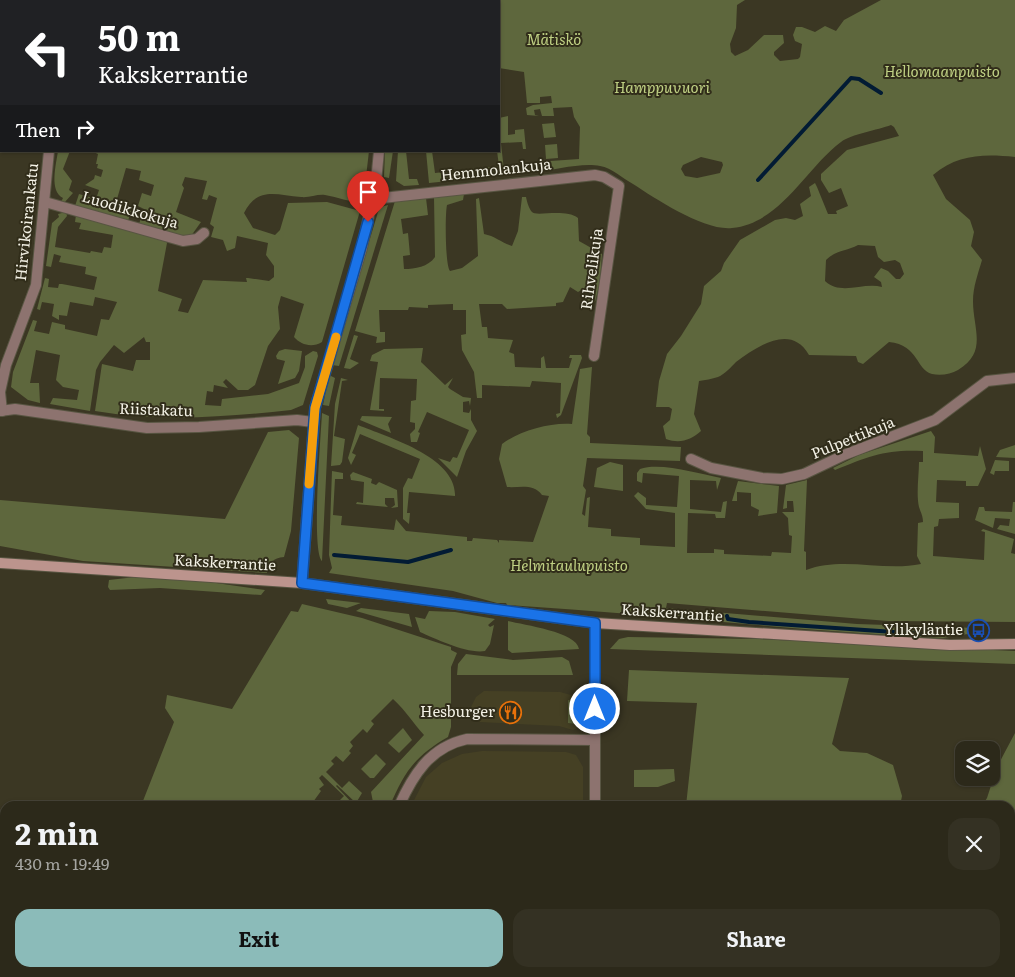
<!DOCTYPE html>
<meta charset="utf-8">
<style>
body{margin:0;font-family:Literata,serif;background:#343123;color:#f1f3f6;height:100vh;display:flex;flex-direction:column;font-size:19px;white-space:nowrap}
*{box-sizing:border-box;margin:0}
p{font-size:16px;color:#a6a6a2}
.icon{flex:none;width:28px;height:28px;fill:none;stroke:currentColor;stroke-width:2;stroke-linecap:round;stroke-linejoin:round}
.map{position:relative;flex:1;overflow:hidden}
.drawer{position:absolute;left:0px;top:801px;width:1015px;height:176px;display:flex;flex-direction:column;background:#2c291a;border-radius:15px 15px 0 0;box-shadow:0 1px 4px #0004,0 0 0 1px #484539}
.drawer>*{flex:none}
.top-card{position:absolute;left:0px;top:0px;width:500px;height:152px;box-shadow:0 1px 4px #0004,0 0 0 1px #484539;background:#202124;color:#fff;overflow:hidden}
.tools{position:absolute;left:955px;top:741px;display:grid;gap:10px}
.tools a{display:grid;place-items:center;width:45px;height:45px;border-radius:10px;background:#2c291a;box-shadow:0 1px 4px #0004,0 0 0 1px #484539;font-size:25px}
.pin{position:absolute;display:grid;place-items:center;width:42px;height:42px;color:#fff;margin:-51px -21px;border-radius:50% 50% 50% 0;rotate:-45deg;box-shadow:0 0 5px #0007}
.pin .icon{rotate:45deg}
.me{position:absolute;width:55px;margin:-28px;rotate:0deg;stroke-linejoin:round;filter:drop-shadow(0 0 4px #0008)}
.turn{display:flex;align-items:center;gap:18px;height:105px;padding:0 15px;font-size:22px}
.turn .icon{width:65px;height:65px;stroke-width:2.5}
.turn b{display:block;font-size:35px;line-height:42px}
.then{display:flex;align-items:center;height:48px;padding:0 15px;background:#0003;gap:10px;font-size:19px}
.round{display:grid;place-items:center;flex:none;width:52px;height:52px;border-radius:15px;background:#343123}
.head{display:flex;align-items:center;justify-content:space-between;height:85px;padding:0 15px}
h1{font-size:30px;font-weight:700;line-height:38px}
.primary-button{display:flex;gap:10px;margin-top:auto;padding:10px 15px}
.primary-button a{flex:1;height:58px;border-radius:15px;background:#8bbbb9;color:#111;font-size:20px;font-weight:700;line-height:58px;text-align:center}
.primary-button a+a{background:#343123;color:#f1f3f6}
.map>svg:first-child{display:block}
.built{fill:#454024}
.green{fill:#5e673d;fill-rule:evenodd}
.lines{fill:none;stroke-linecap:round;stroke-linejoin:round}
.stream{stroke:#021b34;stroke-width:4}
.minor-casing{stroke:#585542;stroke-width:12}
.tertiary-casing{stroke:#585542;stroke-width:12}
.secondary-casing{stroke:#585542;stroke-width:12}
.minor{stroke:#8d736f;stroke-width:10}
.tertiary{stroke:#8d736f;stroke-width:10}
.secondary{stroke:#bc948d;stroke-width:10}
.route-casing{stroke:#114b97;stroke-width:12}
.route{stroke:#1a73e8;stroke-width:9}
.slow{stroke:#f59e0b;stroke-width:9}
.labels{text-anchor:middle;stroke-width:4;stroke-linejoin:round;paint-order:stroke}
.park-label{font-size:15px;font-style:italic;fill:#c0d184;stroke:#312d1a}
.street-label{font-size:15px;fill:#f2f0e4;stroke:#312d1a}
.poi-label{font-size:15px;fill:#f2f0e4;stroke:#312d1a;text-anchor:end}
</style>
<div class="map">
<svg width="1015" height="977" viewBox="0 0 1015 977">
<rect width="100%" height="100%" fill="#3b3723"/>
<g class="built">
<path d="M484,691l76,1 11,3 7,3 8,7v15l-4,6 -9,4 -14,-4 -79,-4 -7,-7 -2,-8 5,-10z"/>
<path d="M482,751l84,1 10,3 7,12v39h-172l15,-29 16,-14 20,-9z"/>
<path d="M449,973h125l-8,4h-113z"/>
</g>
<g class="green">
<path d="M408,0h337l-8,5 -1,23 -6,16 1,8 4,4 13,-6 16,-15h19l1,8 -10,9v3l6,6 18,-2 2,-2 2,-13 -7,-3 -2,-6 3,-8h6l13,5 10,-6 11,5 8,-11 37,-20h134v157c-31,-3 -57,-3 -82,18l13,24 24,21 4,12 -3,14 11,14c-4,14 -9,27 -9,41 0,28 15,51 -15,69 -7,4 -17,6 -26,4 -16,-4 -13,-29 -43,-32l-26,22 -5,-2 -2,-6 -47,-1c-18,-32 -51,-9 -73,7 -5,5 -11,12 -18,15 -6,2 -13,3 -19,4l-5,33 7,17c-10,9 -21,13 -35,8l-3,-13 7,-6 2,-11 -3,-2h-13l3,-26 8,-27 14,-18 20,-32 3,-18 17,-15 3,-8 16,-23 35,-20 11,-2 9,2 8,-4 -3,-12 11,-8 -2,-9 6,-4 2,4 11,27h9l-1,-3 12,-5 -7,-18 -12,5 -8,-13v-6l26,-24 52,-14 -5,-9 -3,-2c-13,5 -40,9 -50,17 -36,27 -60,81 -109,86 -28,3 -76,-29 -99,-44 -11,-6 -21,-16 -33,-18 -17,-4 -47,4 -64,6l-2,-7 2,-3 43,-3 1,-32 -6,-10 -2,-10 -19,1 1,8h-12l-2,-7 -6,1 1,5 4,1 -12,-1 -1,-7 7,-3 19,-2 -1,-7 -11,1v6h-13l-3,-31 -25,-4v-67zM701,157l21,5 1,3 -3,8 -23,5 -12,-2 -4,-7 2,-4zM858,245l17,1 3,11 6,5 11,-2 5,3 4,11 -4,5h-4l-8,-8 -7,-3 -7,9 7,5 1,5c-19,-5 -41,9 -57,-6l1,-21c10,-10 21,-9 32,-15z"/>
<path d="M508,116v19l7,-1v-4l9,-1 2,20h-3l-1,-7 -21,1 3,28 20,-2 2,4 -97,10 -3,-32h6l3,22 64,-7 -2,-15 2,-33z"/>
<path d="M554,123l2,14 -12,1 -2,-14z"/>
<path d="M557,144l1,14 -12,1 -1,-14z"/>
<path d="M58,151h12l-7,18 9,12 -3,9 4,3 -9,10 -3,-1 2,-4c-14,-7 -7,-33 -5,-47z"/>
<path d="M91,151h278l-6,52c-14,-1 -25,-6 -38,-8 -8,-1 -16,3 -24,2 -25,-2 -43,-11 -57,16l9,15 22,7 5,-5 8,-27 39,-1 33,9 -38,131c-10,6 -21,3 -28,-5l10,-33 -23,-8 -3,11 2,22 -12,17 -13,39 -7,5h-10l-12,-11 -3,3 5,6 -14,-3 -1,7 -6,-1 -2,14 16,1 1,-7 46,-5 31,-11 6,-16v-11l8,-5 4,1 1,4 -15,49 -12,5c-65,7 -131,12 -196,1l7,-47 31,7 3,-11h14v-18h-4l-2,-5 -20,16 -10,-8 -14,17 -4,8 -6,41 -40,-7 3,-6 24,2 2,-10 -16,-3 -7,-7 4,-25 -24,-5 -6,33h9l1,20 -12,-3 -17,-13 2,-15 20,-52 4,1 -3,10 15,3 3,-12 13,3v4l32,7 4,-17 8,1 8,-18 -22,-5 -2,9 -23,-4 -3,14 -8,-1v5l-7,-4 2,-12 -12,-2 -2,8 -3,-1 8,-31 4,1 -1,8 10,1 1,-4h3l32,6 3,-13 -12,-3 1,-7 -27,-5 2,-6 -7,-2 -3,13 -5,-1 6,-43 7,-6 -1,-3 8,-2 1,4 -9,11 -3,20 35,6 1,-2 11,2 2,-6 7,1 2,-13 -34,-6 2,-6 -6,-1 1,-7 90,26 1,2 -9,48 24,8 -4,12 10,2 15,-33 44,2 -1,-4h2l21,3 5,-4v-11l-8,-11 2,-12 -31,-7 -2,12 -8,3 -4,-11 -12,-3 3,-10 -4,-3 7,-26 -8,-3 -2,5 -5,-1 5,-18 -22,-4 -3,8 2,3 -8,24 25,10 -10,14 -7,1 -45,-13 5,-15 -6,-3 4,-13 9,3 3,-11 -15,-5 2,-9 -15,-3 -11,38 16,5 -3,10 -53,-15 4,-12 17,5 3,-9 -14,-5 9,-6 1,-4 6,2 2,-7 -6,-2 1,-4h-2l2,-10z"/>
<path d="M385,151h8l-4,27 -5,-1z"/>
<path d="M398,151h8l3,28h8l2,6 -15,1 -8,-5z"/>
<path d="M464,194l-1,6 -16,5c-2,8 -2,60 3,66l12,-3 16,-12 -2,-57 3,-1 5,36c11,2 18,9 28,12l6,-15 4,-34h4c1,5 3,12 6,15 4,5 33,-4 46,6l1,23 23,13 -2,28 -5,20 -5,2 -6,-6 2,-8 -3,-1 -5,3 -8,-5 -7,15 -7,1v3l-49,3 -5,-5h-23l3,23h5l1,11 25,2 -4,12 5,2 1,13 26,1v-10l3,-2 2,12h23l3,-10h-3l1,-3h11l1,3 -21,57 -4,3 -1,-4 4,-1 1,-30 -29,-2 -2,6 -48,-2v13h-5l-3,-26 -12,-22 -1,-15 5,-1v-24h-13v-6l-25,1v3l-19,-1 -1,3h-29l1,22h5v10l-9,1 1,-6 -22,-6 40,-130 31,-3 2,17 -27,4 2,15 5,-1 2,22 -7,1 1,13c11,0 24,-2 31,-12l-1,-60z"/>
<path d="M388,205l-49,161 -7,-1 46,-153 3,-5z"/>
<path d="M354,335l4,1 -8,23 9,4 -9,6 -6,-1z"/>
<path d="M423,348l-2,14 24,23 8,-7 -5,9 2,2 13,8 8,1 -1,8 -1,-5 -6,1v10l6,1 2,-4v11l6,11 -11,20 -9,26 -19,-19 12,4 3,-5 4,1 12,-28 -42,-18 -9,20 2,1 -3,9h-6l-1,-8 5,-5v-6l-5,-1 1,-21 5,-1 1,-21 -37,-1 -1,31h5v2l-14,-1 8,-48 -8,-1 2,-6 12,-6z"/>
<path d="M285,349l17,2 -3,20 -4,7 -17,6 7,-23 -8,-2 -1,-3 3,-5z"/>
<path d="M592,367l-5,67 3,3v6l91,4 -1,14 -93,-3 -4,28 3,4 -4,24 3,2 2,-18 3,-1 -2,30 23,2v7l29,2v7l35,2v-34l-29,-4 -12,-13 4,-4 8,6v7l31,2 2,-31 -36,-3 -1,10 -5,-2v-8l3,-4c21,-7 59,5 81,9l-4,12 -1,-9 -26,-1v29l31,3 2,-10 4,-1 -2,17h-9l-1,-4 -27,-1 -1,40h27v-4l10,1v4l47,2 1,-4 19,1 1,-17 -3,-1 -1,-17 -6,-6h12l-1,-11h-6v7l-4,1 3,-24 21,-5 -3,71 2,1v18c37,-14 78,2 115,-6l-4,-8 1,-33 5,-1c0,-6 -2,-9 -4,-15 -3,-13 0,-32 0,-45h4v-11c-36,-2 -54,5 -88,19l-2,-2 26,-13 72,-24 4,6 -1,16 44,3 2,-10 6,23 -8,17h-12v-5l-29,-1 -1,22 23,1v15l-20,1 -1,7 -4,1 -1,29 51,4 1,-28 -4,-1 2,-2 31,10 -3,14 4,1v68l-127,-1 -221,-18 -1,5 191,16 118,4 -1,5 -31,5c-146,-7 -291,-24 -436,-33l-1,-2h-9l-44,-12 -124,-18 3,-5 -3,-13 3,-84 11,2v6h-8l-2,36 9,1 -1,9 53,5 2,-11 10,12 61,6v4h5l1,-3 24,2 2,3v-3l34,2 16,-46 -7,-1c-9,-12 -22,-7 -35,-8l-8,-28 3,-15c17,-13 49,-22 70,-20l8,-55z"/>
<path d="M329,375l6,3 -6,28 -6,-1z"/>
<path d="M341,378l7,2 -6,1 -8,55 11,3 -3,23 -2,3 -9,1 4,-62z"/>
<path d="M322,413l7,3 -7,145c-11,-11 -1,-127 0,-148z"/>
<path d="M362,416l30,1 -4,7 3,9 -31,-13z"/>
<path d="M358,425c29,12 99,32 97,71l-46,-4 -2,21h3l-1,11 -6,-5v-31l5,-10 4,1 8,-20 -60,-25 -8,19 4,2 -5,10 -3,-7z"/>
<path d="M289,430l10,8 -8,93 -7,26c-11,1 -15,6 -17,16l-184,-12 -83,-15v-46l225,19 43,-87z"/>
<path d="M1015,445v13l-19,-1 4,-7z"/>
<path d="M995,460l14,1v10h-14l-1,4 -4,-2z"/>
<path d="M610,462l13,3v26l-29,-4 3,-19z"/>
<path d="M353,472l19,7 -1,4 5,2 3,-3 18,8 1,17 -7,1 4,-3 -1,-7h-9v6l3,3 -32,-3 1,-2 6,1 1,-21 -13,-2 -1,-5z"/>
<path d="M738,481l41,5 -2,27 -19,3 1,-6 -8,-4v-13l-14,-1v9h-5z"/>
<path d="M1013,502h2v32l-18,-5 3,-4 9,1 1,-7 -15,-1 -2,10 -18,-8 4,-13h5l1,4 27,1z"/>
<path d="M144,576l65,6 56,8 -4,5 -101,-7 -50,2 -2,-3 1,-7z"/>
<path d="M326,599l35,4 -14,5 -19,-4z"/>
<path d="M302,604l60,14 89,29v3l6,3 -6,14v60l-3,10c-33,19 -44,35 -58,69h-13l1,-3 -5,-1 -2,-10 53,-57c-12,-13 -17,-23 -31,-36l-22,22 3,3 -7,9 -4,-4 -13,13 3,4 -4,5 2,2 -8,9 -7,-6 -5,5 3,3 -8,8 16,16 7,-7 13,12 -6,10 -19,-18 -1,1 19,20h-16l-3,-2 8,-8 -22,-21 -3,3 5,7 -5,4 2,2 -8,11h-7l-3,4h-162l33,-84 -9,-14 2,-13 65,14 59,-98 7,1z"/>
<path d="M361,608l48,6 3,13 -56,-16z"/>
<path d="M429,611l26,1 40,7 -7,6 2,2 4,-2 -4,19 -5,7c-18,3 -49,-12 -65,-19l-5,-15 10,2z"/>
<path d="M508,621c16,4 69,11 71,28l-67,4 -4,-3z"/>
<path d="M628,637l131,2 256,12v13l-405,-15 9,-10z"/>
<path d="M466,654l47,6 49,-3 7,4 4,14h-116l1,-11z"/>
<path d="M629,670l220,8 -17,66 8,7 27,2 26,12 9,31 -2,10h-214l11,-103 -70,-2z"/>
<path d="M568,700l8,2 1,22 -9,-1z"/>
<path d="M403,728l9,12 -13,13 -11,-10z"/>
<path d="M1015,733v135l-5,8v-70h-28l5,-8 10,-31z"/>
<path d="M376,754l10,10 -12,14h-4l-9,-9z"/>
<path d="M674,769l1,12 -17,6h-24v-17z"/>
<path d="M76,972l41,1 5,4h-48z"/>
<path d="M934,972l62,1 10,4h-81z"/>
<path d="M397,973h143l-15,4h-123z"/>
</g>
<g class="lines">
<g class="stream">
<path d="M758,180l93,-102 8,1 22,14"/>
<path d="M334,555l74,7 43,-12"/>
<path d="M727,616l1,3 21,3 189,13"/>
</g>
<defs>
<g id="minor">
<path d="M324,0l2,1"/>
<path d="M71,1l1,-1"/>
<path d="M373,199l222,-24 9,2 15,9 -25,170"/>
<path d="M45,202l138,39 14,-2 7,-6"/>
<path d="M0,411l15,-2 132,19 52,-1 98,-7 16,2"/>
<path d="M2,411l-2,-19 6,-27 30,-80 13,-134"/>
<path d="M691,459l20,9 51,10 20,1 22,-5 40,-19 91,-35 52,-39 28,-3"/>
<path d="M399,806c14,-31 31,-59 68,-67l128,1"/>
<path d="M1010,966l5,3"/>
<path d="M831,972l5,5"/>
<path d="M326,977l2,-5"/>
<path d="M904,977l6,-5"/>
</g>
<g id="tertiary">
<path d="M390,1v-1"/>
<path d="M302,583l13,-175 47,-160 14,-66 3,-31"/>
<path d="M595,806v-183"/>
<path d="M594,977v-5"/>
</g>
<path id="secondary" d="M0,563l302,20 293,40 355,22 65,-1"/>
</defs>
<use href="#minor" class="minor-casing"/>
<use href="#tertiary" class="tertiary-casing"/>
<use href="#secondary" class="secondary-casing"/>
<use href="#minor" class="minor"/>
<use href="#tertiary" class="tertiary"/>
<use href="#secondary" class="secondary"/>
</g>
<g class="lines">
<defs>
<path id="route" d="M368,222l-53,186 -13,175 293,40v86"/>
</defs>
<use href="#route" class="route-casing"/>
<use href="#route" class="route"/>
<path class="slow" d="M309,484l6,-76 21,-71"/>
</g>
<defs>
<symbol id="bus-ring" viewBox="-11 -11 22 22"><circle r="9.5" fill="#312d1a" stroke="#1a4fb4" stroke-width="1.5"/><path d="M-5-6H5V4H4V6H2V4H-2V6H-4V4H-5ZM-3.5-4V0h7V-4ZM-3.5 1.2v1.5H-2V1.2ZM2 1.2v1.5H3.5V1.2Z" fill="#1a4fb4"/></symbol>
<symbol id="restaurant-ring" viewBox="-11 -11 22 22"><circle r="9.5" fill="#312d1a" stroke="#e8710a" stroke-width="1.5"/><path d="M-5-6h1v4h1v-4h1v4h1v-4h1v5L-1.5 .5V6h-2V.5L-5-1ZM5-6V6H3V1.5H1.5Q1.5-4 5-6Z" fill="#e8710a"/></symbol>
</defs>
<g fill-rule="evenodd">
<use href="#bus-ring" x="966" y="618" width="25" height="25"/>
<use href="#restaurant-ring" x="498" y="700" width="25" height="25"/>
</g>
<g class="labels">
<g class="park-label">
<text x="554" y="45">Mätiskö</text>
<text x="942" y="77">Hellomaanpuisto</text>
<text x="662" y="93">Hamppuvuori</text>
<text x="569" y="571">Helmitaulupuisto</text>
</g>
<g class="street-label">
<text transform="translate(496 170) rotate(-6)" y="5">Hemmolankuja</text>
<text transform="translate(130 210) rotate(16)" y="5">Luodikkokuja</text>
<text transform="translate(27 222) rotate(-84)" y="5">Hirvikoirankatu</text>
<text transform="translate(592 269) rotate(-82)" y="5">Rihvelikuja</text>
<text transform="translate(156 410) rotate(2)" y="5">Riistakatu</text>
<text transform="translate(853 438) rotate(-22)" y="5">Pulpettikuja</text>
<text transform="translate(225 563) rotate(3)" y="5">Kakskerrantie</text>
<text transform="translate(672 613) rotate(4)" y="5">Kakskerrantie</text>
</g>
<g class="poi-label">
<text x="963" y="635">Ylikyläntie</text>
<text x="495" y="717">Hesburger</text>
</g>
</g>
</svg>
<div class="tools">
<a><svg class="icon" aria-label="layers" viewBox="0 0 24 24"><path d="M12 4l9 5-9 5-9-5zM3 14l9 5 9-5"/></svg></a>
</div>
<div class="pin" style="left:368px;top:222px;background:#d93025"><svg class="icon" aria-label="arrive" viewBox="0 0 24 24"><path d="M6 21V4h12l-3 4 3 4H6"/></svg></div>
<svg class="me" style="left:595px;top:709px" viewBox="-20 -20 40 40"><circle r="17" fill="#1a73e8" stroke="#fff" stroke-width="3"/><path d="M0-11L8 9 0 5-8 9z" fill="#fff"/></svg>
<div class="top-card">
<div class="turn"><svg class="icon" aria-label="left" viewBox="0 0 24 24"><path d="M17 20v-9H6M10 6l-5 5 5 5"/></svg><div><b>50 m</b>Kakskerrantie</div></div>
<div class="then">Then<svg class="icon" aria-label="right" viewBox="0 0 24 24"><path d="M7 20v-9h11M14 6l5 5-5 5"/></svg></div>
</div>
<section class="drawer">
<div class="head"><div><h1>2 min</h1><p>430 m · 19:49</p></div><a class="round"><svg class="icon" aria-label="close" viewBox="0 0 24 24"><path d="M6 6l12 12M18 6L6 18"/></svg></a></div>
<div class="primary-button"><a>Exit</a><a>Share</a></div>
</section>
</div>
